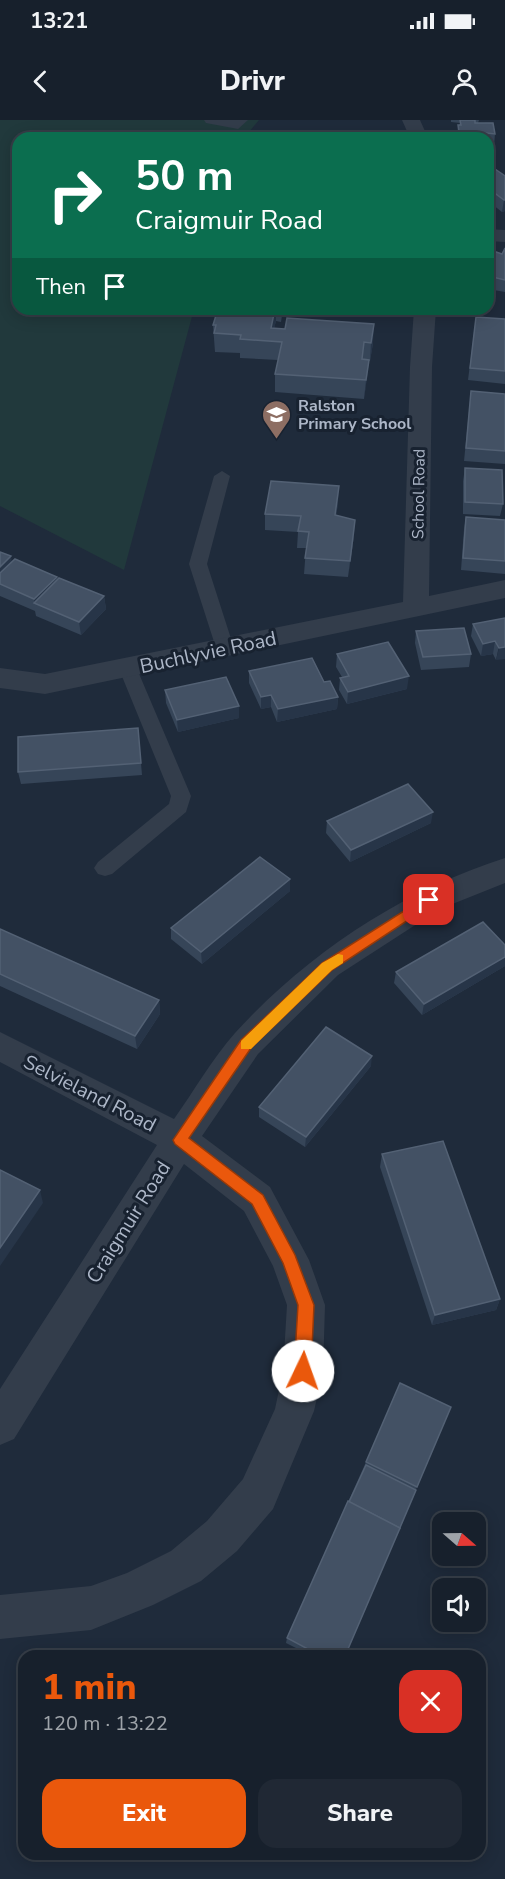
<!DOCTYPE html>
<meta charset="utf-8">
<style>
body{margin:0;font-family:"Nunito Sans",sans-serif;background:#202834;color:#f1f3f6;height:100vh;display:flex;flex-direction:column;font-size:22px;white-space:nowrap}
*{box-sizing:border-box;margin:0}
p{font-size:20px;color:#9ea3a9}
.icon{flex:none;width:33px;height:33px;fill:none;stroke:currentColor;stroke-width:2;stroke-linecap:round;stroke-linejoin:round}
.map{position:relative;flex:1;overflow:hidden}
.side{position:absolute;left:18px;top:1530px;width:468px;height:210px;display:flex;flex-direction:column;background:#17202c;border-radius:18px;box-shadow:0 3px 15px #0003,0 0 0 2px #363e48}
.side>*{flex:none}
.guide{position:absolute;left:12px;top:12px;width:482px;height:183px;border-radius:18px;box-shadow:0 3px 15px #0003,0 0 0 2px #363e48;background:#0b6e4f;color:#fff;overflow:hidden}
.needle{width:39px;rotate:110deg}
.tools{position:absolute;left:432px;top:1392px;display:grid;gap:12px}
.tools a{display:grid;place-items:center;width:54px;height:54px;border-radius:12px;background:#17202c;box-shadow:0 3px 15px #0003,0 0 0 2px #363e48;font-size:30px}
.pin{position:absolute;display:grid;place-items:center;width:51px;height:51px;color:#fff;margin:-26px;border-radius:12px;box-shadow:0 3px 9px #0006}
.me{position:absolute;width:66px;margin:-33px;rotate:3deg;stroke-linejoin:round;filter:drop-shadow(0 0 4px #0008)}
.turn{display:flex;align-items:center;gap:21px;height:126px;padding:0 24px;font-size:27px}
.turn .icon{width:78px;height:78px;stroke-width:2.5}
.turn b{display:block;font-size:42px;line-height:51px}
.then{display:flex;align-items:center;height:57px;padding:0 24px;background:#0003;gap:12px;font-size:22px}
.round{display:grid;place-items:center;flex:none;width:63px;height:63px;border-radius:18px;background:#202834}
.headline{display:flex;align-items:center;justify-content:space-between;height:102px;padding:0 24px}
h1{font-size:36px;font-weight:800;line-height:45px;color:#ea580c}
.action{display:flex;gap:12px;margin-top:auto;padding:12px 24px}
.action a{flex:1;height:69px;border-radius:18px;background:#ea580c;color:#fff;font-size:24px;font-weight:800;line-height:69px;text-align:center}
.action a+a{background:#202834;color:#f1f3f6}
.status{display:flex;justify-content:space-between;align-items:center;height:42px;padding:0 30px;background:#17202c;direction:ltr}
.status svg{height:16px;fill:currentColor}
header{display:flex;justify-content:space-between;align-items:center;height:78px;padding:0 24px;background:#17202c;font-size:27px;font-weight:800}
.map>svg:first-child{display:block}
.green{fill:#21393c}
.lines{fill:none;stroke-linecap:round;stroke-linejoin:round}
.lane{fill:#333d4b;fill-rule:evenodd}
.street{fill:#333d4b;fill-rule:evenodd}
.wall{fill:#364558}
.shaded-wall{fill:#273548}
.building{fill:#435164;stroke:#536174;stroke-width:1.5}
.route{fill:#ea580c;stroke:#983908;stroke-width:1.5}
.slow{fill:#f59e0b}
.labels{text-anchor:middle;stroke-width:6;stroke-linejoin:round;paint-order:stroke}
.far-poi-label{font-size:16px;font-weight:bold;fill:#adb7c8;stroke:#182230;text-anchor:start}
.far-street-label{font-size:16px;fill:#adb7c8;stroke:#182230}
.street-label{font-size:20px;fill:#adb7c8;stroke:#182230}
</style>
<div class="status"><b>13:21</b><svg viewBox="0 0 49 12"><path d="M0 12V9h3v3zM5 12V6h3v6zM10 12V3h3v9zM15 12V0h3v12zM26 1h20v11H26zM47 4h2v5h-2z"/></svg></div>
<header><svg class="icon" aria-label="back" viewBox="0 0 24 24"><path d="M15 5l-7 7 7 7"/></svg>Drivr<svg class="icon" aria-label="person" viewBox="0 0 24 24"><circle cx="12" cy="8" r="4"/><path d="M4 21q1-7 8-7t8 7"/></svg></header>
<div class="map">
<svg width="505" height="1759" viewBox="0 0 505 1759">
<rect width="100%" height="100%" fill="#1f2b3b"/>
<path class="green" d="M0,0h259l-15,18h-226v171h176l-70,261 -124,-64z"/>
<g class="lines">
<g class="lane">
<path d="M204,0h44l-10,9 -32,-6z"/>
<path d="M222,351l8,5 -23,88 27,84 -2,4h-14l-2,-4 -27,-84 25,-88z"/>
<path d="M128,543l7,1 2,5 54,127 -5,16 -74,62 -7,2 -7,-2 -4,-6 4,-6 71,-58 2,-8 -52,-127 2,-5z"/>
</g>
<g class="street">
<path d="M402,0h18l8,18h-18z"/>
<path d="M488,109l17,1v12l-17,-1z"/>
<path d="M414,189h22l-4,58 -3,229 76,-16v18l-460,96 -45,-6v-20l45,6 358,-72 7,-235z"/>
<path d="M505,738v25l-65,26 -102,66 -80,79 -56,82 68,51 39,73 16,45 -2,66 -9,40 -41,98 -36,42 -36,30 -48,24 -62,25 -91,9v-44l91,-9 36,-13 44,-22 36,-30 36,-42 32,-70 8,-38 4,-66 -14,-39 -29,-55 -60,-47 -170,275 -14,6v-56l157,-244 -157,-83v-30l174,87c20,-28 38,-60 61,-86 73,-80 167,-142 270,-175z"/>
</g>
</g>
<g class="wall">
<path d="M451,0h28l-1,3 17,11 -1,12h-5l3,16 -2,9 15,5v35l-3,1 -14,-11v-63h-31l1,-13h1l1,-2 -9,-1z"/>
<path d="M505,128v44l-17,-3v-23l14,-12z"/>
<path d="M218,189h65l-2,13 -5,-1 -2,7 99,15 -3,18h-1l-5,38 -89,-7v-18l3,-14 -38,-2v-5l-25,-1 -2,-27z"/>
<path d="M476,197l29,2v65l-37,-4z"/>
<path d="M471,271l34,3v70l-41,-3z"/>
<path d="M465,348l38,36 -3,12 -37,-2v-33z"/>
<path d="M338,383l-2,13 18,20 -6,41 -44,-3 2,-26h-9l1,-16 -33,-2v-16z"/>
<path d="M466,397l39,3v54l-44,-4 3,-41z"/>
<path d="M0,432l12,10 92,34 2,13 -25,26 -45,-19 -1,-5 -35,-15z"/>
<path d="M505,498l-9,42 -3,-6 -12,2 -10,-20 2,-12z"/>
<path d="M416,511l55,23 -2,13 -48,3 -6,-27z"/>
<path d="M337,534l70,35 -60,15 -8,-14 1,-12 2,-1 -6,-10z"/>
<path d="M249,551l75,11 14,15 -1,12 -60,13 -6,-15 -10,2 -12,-26z"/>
<path d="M165,570l74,28 -61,14 -12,-29z"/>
<path d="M138,608l4,47 -121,9 -3,-12z"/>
<path d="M327,701l104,2 -81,39 -24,-29z"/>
<path d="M290,759v12l-88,73 -31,-25v-11z"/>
<path d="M0,809l159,71 1,14 -23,35 -137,-63z"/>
<path d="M505,825v21l-83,49 -28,-32 2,-11z"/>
<path d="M371,946l-66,81 -46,-30v-10z"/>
<path d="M382,1034l118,145 -4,11 -64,15 -52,-158z"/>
<path d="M451,1287l-106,249h-33l-26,-13 1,-5 79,-176z"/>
</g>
<g class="shaded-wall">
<path d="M504,80h1v11l-3,1z"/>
<path d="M275,189h1v12l-5,20v-13z"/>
<path d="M374,204l-1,19 -3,18 1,-18z"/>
<path d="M369,240l-2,18 -3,21 2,-19z"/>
<path d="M339,366l-1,17 -4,29 1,-17z"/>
<path d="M355,400l-1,16 -6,41 2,-16z"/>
<path d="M11,436l2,13 -13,12v-14z"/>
<path d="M57,457l2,12 -25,15v-5z"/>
<path d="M104,476l2,13 -25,26 -2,-13z"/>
<path d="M495,521l-2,13 -12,2 2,-12z"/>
<path d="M505,527v12l-9,1 3,-12z"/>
<path d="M409,556l-2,13 -60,15 1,-12z"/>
<path d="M271,575v12l-10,2v-12z"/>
<path d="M338,577l-1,12 -60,13 1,-13z"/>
<path d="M239,586v12l-61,14 -1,-12z"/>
<path d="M433,692l-2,11 -81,39 1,-12z"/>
<path d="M290,759v12l-88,73 -1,-12z"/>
<path d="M505,837v9l-83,49 2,-11z"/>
<path d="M159,880l1,14 -23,35 -2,-13z"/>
<path d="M372,936l-1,10 -66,81 1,-10z"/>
<path d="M40,1070l3,13 -43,63v-18z"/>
<path d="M500,1179l-4,11 -64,15 3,-10z"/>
</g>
<g class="building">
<path d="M460,0h15v3h18l2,11 -8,-1 5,29 -4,-1v-23h-28l-2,-13h3z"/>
<path d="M495,49l10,7v24h-1l-16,-12v-17z"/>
<path d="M505,128v32l-17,-4v-10l8,-14 6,2z"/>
<path d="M218,189h57l-4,19 14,1 2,-11 87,6 -3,19 -7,-1 -2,17 7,1 -3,20 -91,-6 7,-32 -42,-3 1,-4 -27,-2 2,-8h-3z"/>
<path d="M476,197l29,2v52l-35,-3z"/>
<path d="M471,271l34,3v57l-39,-3z"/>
<path d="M465,348l37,2 1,34 -38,-2z"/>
<path d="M271,361l68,5 -4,29 20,5 -5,41 -45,-3 4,-26 -11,-1 3,-15 -36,-2z"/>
<path d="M466,397l39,3v41l-42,-3z"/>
<path d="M0,432l11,4 -11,11z"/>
<path d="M15,439l42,18 -23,22 -34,-15v-11z"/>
<path d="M59,458l45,18 -25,26 -45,-19z"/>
<path d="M505,498v29l-6,1 -4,-7 -12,3 -10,-20z"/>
<path d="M464,508l7,26 -48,3 -7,-26z"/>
<path d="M388,522l21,34 -61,16 -8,-14 9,-2 -12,-22z"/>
<path d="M312,538l12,24 6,-1 8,16 -60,12 -7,-14 -10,2 -12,-26z"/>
<path d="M226,557l13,29 -62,14 -12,-30z"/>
<path d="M138,608l3,35 -123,9v-35z"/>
<path d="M408,664l25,28 -82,38 -24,-29z"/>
<path d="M260,737l30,22 -89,73 -30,-24z"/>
<path d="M483,802l22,23v12l-81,47 -28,-32z"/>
<path d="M0,809l159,71 -24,36 -135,-62z"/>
<path d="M326,907l46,29 -66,81 -47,-30z"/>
<path d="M443,1021l57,158 -65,16 -53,-161z"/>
<path d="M0,1050l40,20 -40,58z"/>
<path d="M400,1263l51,24 -34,80 -51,-25z"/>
<path d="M366,1345l50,25 -17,40 1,-2 -51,-26z"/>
<path d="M348,1381l52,27 -55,128h-24l-34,-18z"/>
<path d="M24,1628v23l-4,-21z"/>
</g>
<path class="route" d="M429,775l5,1v7l-102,67 -81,78 -62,90 74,57 32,60 19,50 -3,66 -3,5 -5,3 -6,-3 -3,-5 4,-66 -15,-42 -31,-59 -77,-60 -2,-4 68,-100 49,-46 32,-31z"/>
<path class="slow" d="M338,834l5,1v8l-11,7 -81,79h-10v-8l81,-78z"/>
<defs>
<symbol id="school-pin" viewBox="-11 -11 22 30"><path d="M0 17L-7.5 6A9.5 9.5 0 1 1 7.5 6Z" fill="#8d6e63" stroke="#182230"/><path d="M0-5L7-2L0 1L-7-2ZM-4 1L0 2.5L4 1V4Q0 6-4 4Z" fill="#fff"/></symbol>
</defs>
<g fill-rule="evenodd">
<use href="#school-pin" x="260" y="278" width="33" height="45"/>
</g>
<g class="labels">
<g class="far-poi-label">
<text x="298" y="291">Ralston<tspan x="298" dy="18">Primary School</tspan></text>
</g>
<g class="far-street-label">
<text transform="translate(418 374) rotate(-89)" y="6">School Road</text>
</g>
<g class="street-label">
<text transform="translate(208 532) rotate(-12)" y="7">Buchlyvie Road</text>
<text transform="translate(90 973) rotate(27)" y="7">Selvieland Road</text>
<text transform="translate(128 1102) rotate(-58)" y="7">Craigmuir Road</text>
</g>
</g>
</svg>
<div class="tools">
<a><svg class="needle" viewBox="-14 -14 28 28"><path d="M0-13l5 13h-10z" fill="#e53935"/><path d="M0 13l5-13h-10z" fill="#9ea3a9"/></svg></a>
<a><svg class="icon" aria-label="sound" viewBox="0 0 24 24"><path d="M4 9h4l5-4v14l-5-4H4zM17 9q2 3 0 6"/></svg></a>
</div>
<div class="pin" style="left:429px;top:780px;background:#d93025"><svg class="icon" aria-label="arrive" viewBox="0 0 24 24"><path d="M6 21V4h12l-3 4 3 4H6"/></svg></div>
<svg class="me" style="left:303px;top:1251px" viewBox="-20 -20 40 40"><circle r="19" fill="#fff"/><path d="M0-13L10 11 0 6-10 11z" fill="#ea580c"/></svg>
<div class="guide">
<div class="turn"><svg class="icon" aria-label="right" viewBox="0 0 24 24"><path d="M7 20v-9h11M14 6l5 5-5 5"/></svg><div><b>50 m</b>Craigmuir Road</div></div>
<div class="then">Then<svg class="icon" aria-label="arrive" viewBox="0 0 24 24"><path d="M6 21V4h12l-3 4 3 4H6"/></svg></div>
</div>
<section class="side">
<div class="headline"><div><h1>1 min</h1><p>120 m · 13:22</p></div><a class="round" style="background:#d93025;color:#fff"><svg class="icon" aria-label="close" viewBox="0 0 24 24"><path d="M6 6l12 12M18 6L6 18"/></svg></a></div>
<div class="action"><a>Exit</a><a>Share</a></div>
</section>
</div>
